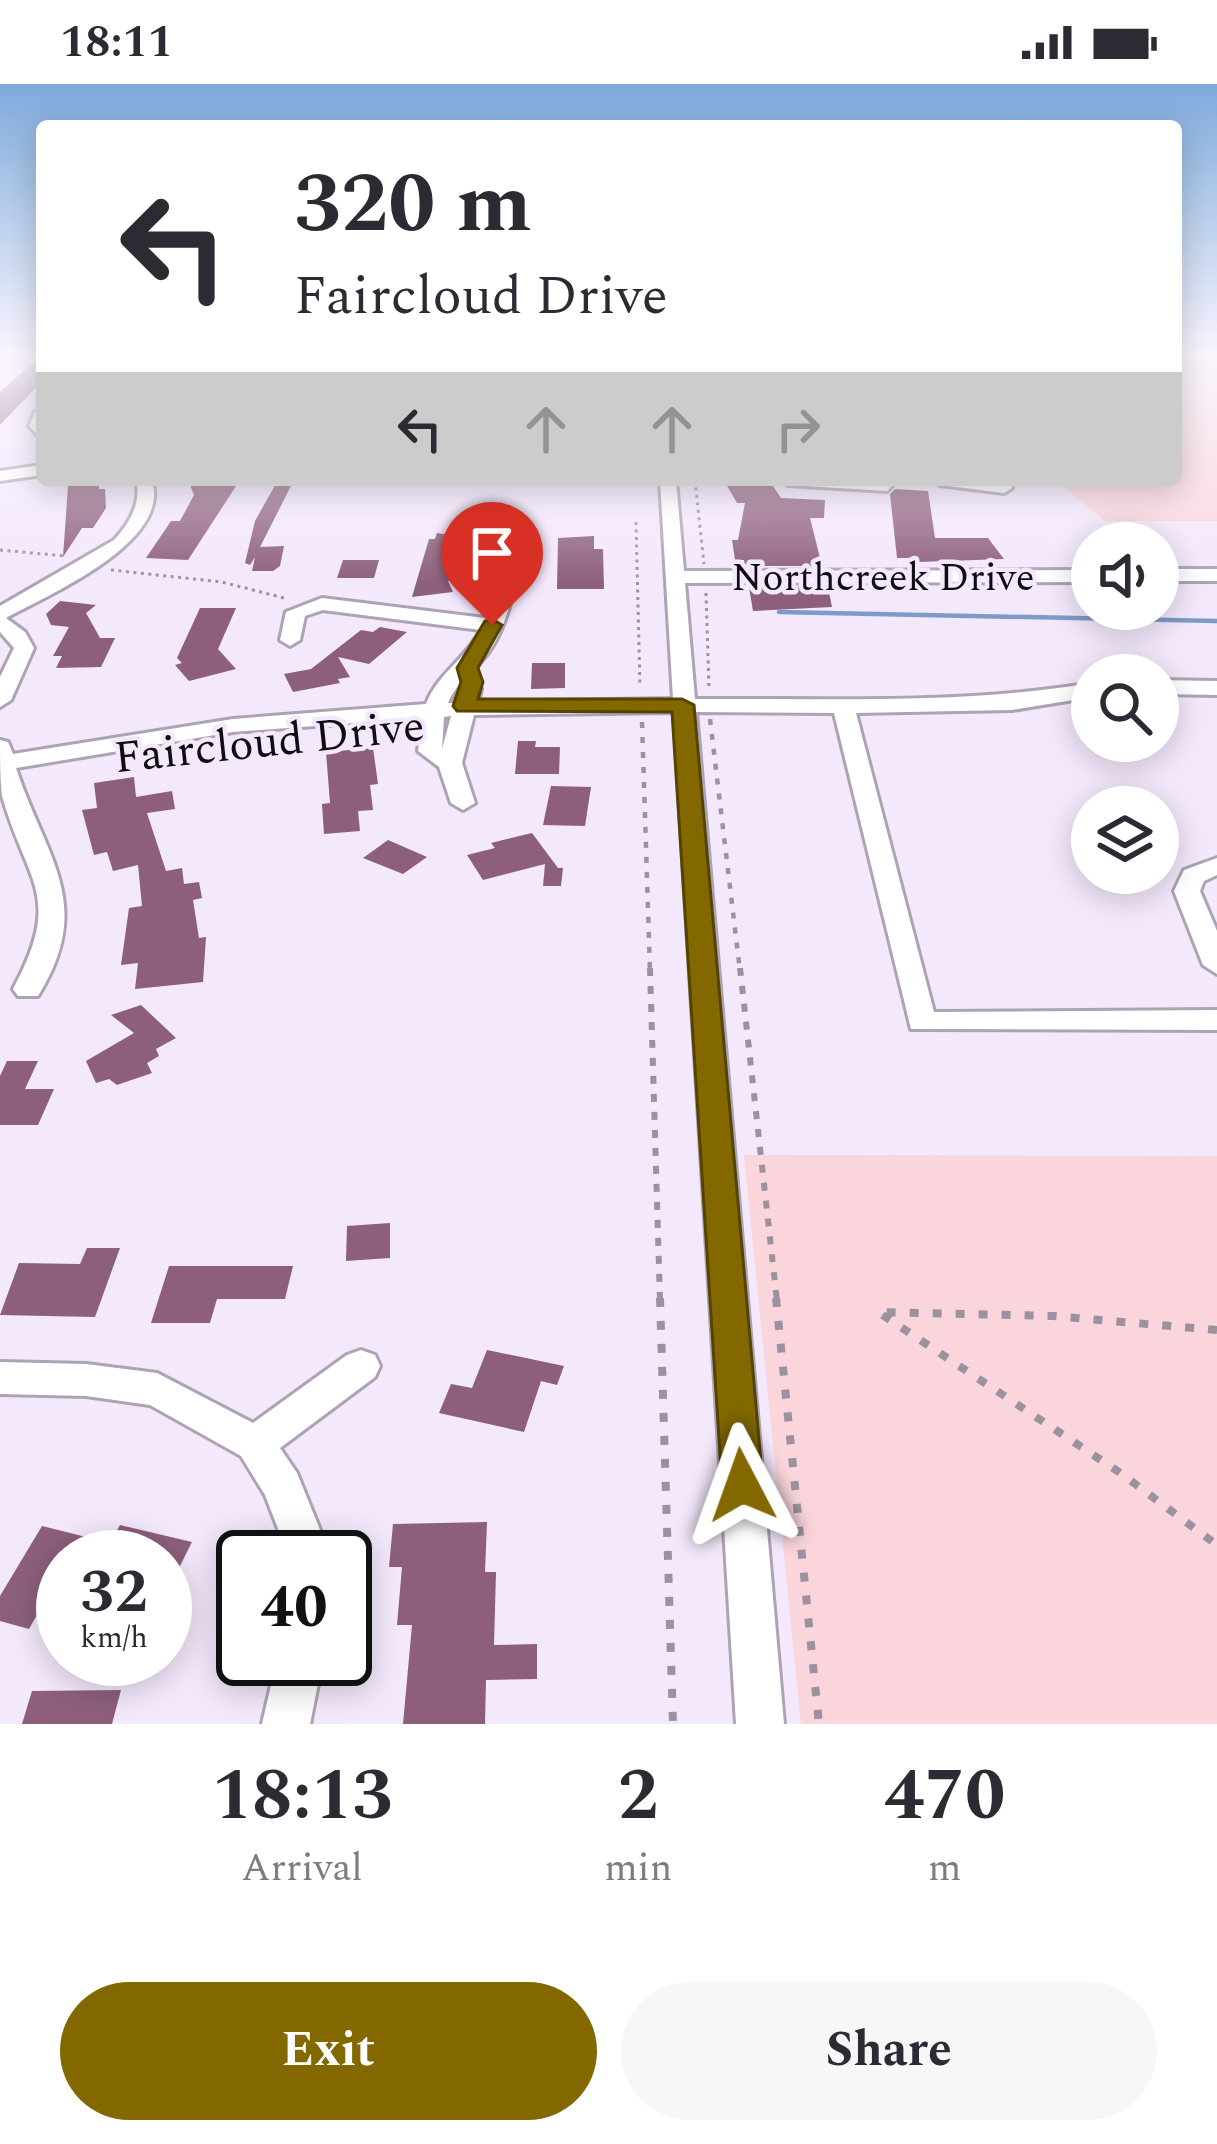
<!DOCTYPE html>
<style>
body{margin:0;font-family:Spectral,serif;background:#f7f7f7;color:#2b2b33;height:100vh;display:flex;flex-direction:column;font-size:45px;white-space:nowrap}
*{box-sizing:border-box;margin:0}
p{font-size:39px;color:#7c7c81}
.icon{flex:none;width:66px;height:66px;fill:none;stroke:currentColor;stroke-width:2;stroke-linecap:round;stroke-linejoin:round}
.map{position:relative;height:1640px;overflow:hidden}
.side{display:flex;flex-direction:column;background:#fff;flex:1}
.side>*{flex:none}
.guide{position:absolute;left:36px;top:36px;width:1146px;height:366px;border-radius:12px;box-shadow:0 6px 30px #0003;background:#fff;color:#2b2b33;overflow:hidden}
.controls{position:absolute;left:1071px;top:438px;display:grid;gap:24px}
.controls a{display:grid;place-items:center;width:108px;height:108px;border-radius:50%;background:#fff;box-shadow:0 6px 30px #0003;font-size:60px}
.speed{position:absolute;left:36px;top:1446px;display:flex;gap:24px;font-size:60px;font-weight:700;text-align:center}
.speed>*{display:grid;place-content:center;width:156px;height:156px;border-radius:50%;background:#fff;box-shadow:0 6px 30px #0003;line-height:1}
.speed small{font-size:30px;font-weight:400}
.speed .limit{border:6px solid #111;border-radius:18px;background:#fff;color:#111}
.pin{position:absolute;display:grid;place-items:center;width:102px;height:102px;color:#fff;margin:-123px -51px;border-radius:50% 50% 50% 0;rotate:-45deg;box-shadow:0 0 12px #0007}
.pin .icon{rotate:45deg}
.me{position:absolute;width:132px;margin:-66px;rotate:356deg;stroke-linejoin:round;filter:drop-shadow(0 0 9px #0008)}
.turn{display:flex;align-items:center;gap:42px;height:252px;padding:0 60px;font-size:54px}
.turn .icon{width:156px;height:156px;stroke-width:2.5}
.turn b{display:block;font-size:84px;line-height:102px}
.lanes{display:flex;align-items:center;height:114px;padding:0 60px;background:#0003;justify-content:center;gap:60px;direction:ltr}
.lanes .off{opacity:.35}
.eta{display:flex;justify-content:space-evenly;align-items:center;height:204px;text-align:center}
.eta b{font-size:72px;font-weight:700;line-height:84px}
.action{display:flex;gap:24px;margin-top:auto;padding:24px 60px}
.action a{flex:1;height:138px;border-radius:72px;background:#836800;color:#fff;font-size:48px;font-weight:700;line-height:138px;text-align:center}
.action a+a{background:#f7f7f7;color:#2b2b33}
.status{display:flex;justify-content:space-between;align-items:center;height:84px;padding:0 60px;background:#fff;direction:ltr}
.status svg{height:33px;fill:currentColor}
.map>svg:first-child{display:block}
.green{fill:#fad5db}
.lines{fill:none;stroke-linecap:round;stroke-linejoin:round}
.stream{stroke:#7e9bc7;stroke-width:4.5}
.building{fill:#8d5f7c}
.minor-casing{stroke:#aea3b5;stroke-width:6}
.path-far3{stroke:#9b92a0;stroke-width:3;stroke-dasharray:3 4.5;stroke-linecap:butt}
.path-far2{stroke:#9b92a0;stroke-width:4.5;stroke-dasharray:6 9;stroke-linecap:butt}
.path-far1{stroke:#9b92a0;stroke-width:6;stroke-dasharray:8 10;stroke-linecap:butt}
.path{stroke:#9b92a0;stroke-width:8;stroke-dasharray:9 14;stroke-linecap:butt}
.minor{fill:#fff;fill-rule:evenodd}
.route{fill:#836800;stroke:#540;stroke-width:3}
.labels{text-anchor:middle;stroke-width:9;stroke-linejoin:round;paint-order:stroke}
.far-street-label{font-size:39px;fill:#100c12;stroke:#f4e8fc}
.street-label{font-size:45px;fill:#100c12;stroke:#f4e8fc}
</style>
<div class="status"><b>18:11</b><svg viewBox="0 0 49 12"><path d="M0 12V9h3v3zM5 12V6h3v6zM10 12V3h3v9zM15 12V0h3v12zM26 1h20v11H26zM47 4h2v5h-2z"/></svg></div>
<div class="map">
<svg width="1217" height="1640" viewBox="0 0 1217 1640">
<rect width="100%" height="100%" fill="#f4e8fc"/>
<g class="green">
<path d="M1176,271h41v166h-112l-49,-41h120z"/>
<path d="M744,1071l473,1v568h-416z"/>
</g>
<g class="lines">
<path class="stream" d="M779,528l438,9"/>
</g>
<g class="building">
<path d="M42,271v26l-42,44v-33z"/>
<path d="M188,396h52l-52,80 -42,-2 25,-37h9l14,-26z"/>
<path d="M278,396h16l-34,67 24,-1 -4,20 -7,5h-21l3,-14 -5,8 -5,-2 10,-42z"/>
<path d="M99,400v5h6l1,19 -13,20h-11l-19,29 5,-71z"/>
<path d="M726,400l47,2 8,12 44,2 -1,18h-14l12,48h-77l-1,-6h-9l-3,-20h6l7,-37h-8z"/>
<path d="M895,405l33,2 7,47h53l16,21 -85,3 -1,-4h-21l-7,-64z"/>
<path d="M437,449l25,4 -8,33 4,10 -10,1 5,11 -41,5 17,-58h6z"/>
<path d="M594,452v13h9l1,40h-47l1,-51z"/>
<path d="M343,476h36l-5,18h-37z"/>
<path d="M749,503h79l4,20 -79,4z"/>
<path d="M60,517l36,4 -10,8 14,25h15l-14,29 -45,1 6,-12h-9l16,-29 -18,-2 -5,-11z"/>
<path d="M200,524h36l-18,41 18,20 -47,12 -14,-16 7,-2 -5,-5z"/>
<path d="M380,543l27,5 -38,32 -31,-7 12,20 -12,2 2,4 -47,9 -9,-18 27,-5 50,-39 12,2z"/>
<path d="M532,579h33v25l-34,1z"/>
<path d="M518,657h18l-1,6h25l-1,27h-44z"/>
<path d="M373,664l5,36 -8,1 3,25 -15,1 2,20 -36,3 -2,-30 8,-1 -4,-51z"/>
<path d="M134,693l2,20 36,-6 3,18 -28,4 19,58 16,-3 2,16 15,-2 3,16 -9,2 6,38 7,-1 -3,45 -68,7 3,-26 -17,2 8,-57 13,-2 -4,-41 -25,6 -6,-19 -13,3 -12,-45 15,-2 -3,-25z"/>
<path d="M551,702l40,1 -6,39 -42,-1z"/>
<path d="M532,749l26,35h5l-2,18h-18l2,-22 -62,16 -16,-25 28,-7 -4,-5z"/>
<path d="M388,756l39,17 -24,17 -40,-16z"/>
<path d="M141,921l35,33 -20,11 3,7 -12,7 5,10 -35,12 -8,-6 -13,4 -10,-22 48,-28 -23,-18z"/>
<path d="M7,977h31l-13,28h29l-16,36h-38v-49z"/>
<path d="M390,1139v35l-44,3 1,-35z"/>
<path d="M87,1164h33l-25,69 -95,-2 19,-52 61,1z"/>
<path d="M169,1182h124l-8,33h-68l-7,24h-59z"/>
<path d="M487,1266l77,16 -7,19 -16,-4 -17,51 -85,-19 12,-29 21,4z"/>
<path d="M487,1438l-2,50h11l-2,73 43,-1v35l-51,1 -1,44h-82l9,-99h-15l5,-58h-13l4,-43z"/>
<path d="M120,1441l72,17 -27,54v-39h-102v46l-17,-4 -17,30 -29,-8v-25l42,-70 68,17z"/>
<path d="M121,1606l-9,34h-90l10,-33z"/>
</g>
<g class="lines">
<defs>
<g id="minor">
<path d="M42,324v32l-13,-14 6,-14z"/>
<path d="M42,381v10l-42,6v-10z"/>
<path d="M136,396h16c20,62 -102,114 -146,138l19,14 9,16 -23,52 -11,7v-30l14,-29 -14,-16v-26l114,-66c15,-16 28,-37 22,-60z"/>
<path d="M660,396h16l8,91 408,-1v12l-407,1 10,116c134,-1 265,6 397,-16v14l-80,13 -156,3 78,299 283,-2v20l-306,-1 -77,-316 -138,-1 88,1012h-48l-62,-1012 -200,3 -12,48 13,40 -12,7 -12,-7 -12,-36 -21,-16 4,-33 -189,14 -217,36c29,89 80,135 22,228h-20l-5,-7c51,-94 14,-105 -11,-193 -2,-17 -2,-38 -2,-56l8,2 5,12 220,-35 193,-15c12,-31 40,-45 55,-74l-158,-20 -18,6 -5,24 -10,6 -10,-6 6,-28 36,-14 163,20 17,-57 18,-34 6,-1 9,5c-19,35 -21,76 -40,111 -12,24 -37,36 -47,61h7l7,-19 8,-2 11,7 -3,13 195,-3zM451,632l-9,33 2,-32z"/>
<path d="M780,396h117l-10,11 -99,-6z"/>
<path d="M932,396h79l1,8 -8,5 -64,-8z"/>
<rect x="1158" y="485" width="59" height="12"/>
<path d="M1158,596l59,1v14l-59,-1z"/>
<path d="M1217,774v17l-13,6 -4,10 17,40v43l-14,-9 -29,-74 10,-21z"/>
<path d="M361,1266l14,5 5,11 -5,11 -95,71 17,25 34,84h-42l-24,-62 -24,-39 -91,-51 -64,-9 -86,-2v-32l86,2 71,9 96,50 94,-68z"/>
<path d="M277,1575h46l-13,65h-48z"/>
</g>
</defs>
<use href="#minor" class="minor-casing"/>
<g class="path-far3">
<path d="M695,396l9,84"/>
<path d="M636,438l4,165"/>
<path d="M0,466l66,6"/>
<path d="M111,486l111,12 66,17"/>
<path d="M706,509l3,97"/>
</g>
<g class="path-far2">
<path d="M710,635l30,252"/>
<path d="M642,638l8,249"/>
</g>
<g class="path-far1">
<path d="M650,884l10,333"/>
<path d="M740,884l37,333"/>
</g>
<g class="path">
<path d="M660,1214l13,426"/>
<path d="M776,1214l43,426"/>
<path d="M1217,1246l-164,-14 -175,-4 241,160 98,73"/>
</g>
<use href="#minor" class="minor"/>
</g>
<linearGradient id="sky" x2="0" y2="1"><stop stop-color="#7daadb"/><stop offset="0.54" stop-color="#faf5fe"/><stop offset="1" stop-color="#faf5fe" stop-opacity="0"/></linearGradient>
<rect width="1217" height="500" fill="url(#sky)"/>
<path class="route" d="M492,535l10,6 -24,43 5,14 -5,17h204l12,6 69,780 -6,13 -15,5 -14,-5 -6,-13 -50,-773 -215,-1 -4,-5 8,-24 -4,-14 28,-47z"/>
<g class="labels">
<g class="far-street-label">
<text x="883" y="506">Northcreek Drive</text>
</g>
<g class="street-label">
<text transform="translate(269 656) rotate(-6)" y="16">Faircloud Drive</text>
</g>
</g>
</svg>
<div class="controls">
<a><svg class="icon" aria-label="sound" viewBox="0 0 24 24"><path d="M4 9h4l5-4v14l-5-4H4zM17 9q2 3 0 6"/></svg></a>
<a><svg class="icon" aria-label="search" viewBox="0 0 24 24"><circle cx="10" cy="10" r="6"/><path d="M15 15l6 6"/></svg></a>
<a><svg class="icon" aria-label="layers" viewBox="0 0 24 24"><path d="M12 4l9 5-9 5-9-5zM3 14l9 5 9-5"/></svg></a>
</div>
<div class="speed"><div>32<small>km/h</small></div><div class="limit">40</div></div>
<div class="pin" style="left:492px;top:541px;background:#d93025"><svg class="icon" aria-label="arrive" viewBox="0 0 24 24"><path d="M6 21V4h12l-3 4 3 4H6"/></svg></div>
<svg class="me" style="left:742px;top:1401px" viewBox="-20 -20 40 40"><path d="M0-17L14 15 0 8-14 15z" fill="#836800" stroke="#fff" stroke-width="4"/></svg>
<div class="guide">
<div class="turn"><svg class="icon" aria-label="left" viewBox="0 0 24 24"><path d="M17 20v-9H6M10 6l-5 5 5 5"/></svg><div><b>320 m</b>Faircloud Drive</div></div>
<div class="lanes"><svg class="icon" aria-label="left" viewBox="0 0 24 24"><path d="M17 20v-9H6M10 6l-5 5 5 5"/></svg><svg class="icon off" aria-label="ahead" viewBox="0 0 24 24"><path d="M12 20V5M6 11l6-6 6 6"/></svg><svg class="icon off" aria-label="ahead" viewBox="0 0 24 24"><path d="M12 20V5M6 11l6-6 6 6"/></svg><svg class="icon off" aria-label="right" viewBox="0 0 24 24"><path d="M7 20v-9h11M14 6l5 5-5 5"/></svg></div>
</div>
</div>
<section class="side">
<div class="eta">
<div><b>18:13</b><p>Arrival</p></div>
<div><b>2</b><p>min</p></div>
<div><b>470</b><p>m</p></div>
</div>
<div class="action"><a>Exit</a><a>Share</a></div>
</section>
